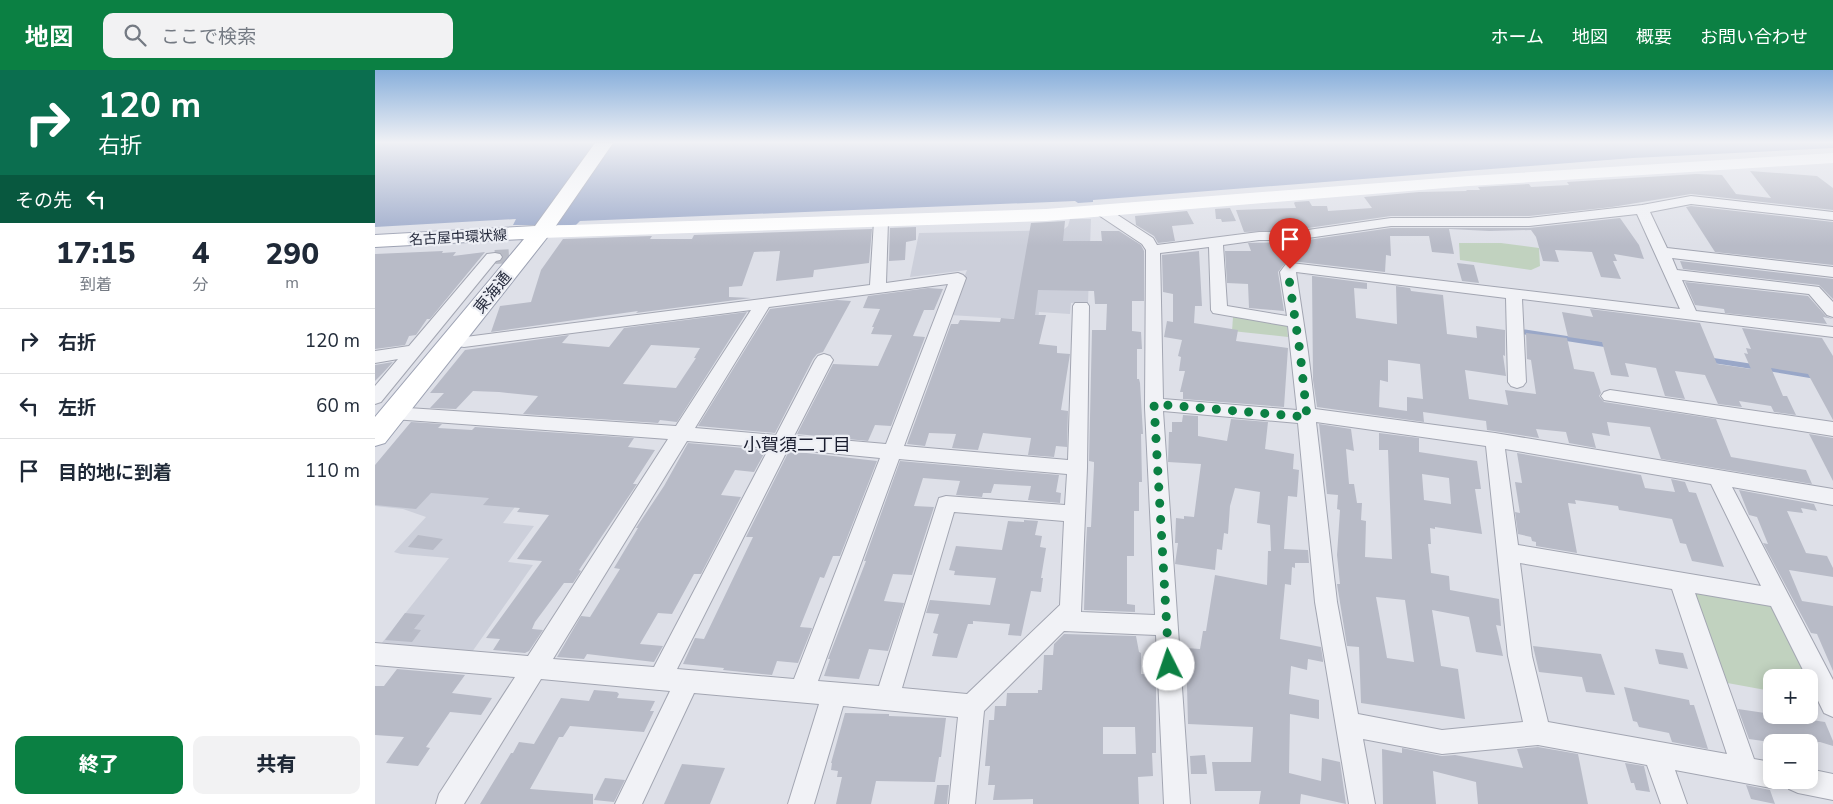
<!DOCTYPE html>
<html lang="ja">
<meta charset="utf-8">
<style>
body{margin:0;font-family:"Nunito Sans","Noto Sans JP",sans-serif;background:#f2f2f3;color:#1f2937;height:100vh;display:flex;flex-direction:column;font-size:19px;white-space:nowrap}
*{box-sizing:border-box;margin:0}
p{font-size:16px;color:#747a83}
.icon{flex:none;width:28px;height:28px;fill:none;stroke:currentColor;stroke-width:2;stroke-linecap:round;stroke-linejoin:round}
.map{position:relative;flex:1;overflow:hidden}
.drawer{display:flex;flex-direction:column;background:#fff;width:375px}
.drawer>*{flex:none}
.guide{background:#0b6e4f;color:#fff;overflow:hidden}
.buttons{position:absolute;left:1388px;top:599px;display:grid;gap:10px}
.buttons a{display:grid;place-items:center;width:55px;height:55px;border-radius:10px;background:#fff;box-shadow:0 2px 12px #0003;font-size:25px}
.pin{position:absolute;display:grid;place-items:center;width:42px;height:42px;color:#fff;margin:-51px -21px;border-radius:50% 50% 50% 0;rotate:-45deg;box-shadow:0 0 5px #0007}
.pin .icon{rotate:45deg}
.me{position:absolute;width:55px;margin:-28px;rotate:356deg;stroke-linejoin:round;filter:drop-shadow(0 0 4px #0008)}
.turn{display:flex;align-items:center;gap:18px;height:105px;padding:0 15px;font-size:22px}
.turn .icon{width:65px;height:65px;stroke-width:2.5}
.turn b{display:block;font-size:35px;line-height:42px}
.then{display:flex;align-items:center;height:48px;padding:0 15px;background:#0003;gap:10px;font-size:19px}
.eta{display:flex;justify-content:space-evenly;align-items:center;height:85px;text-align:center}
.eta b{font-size:30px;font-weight:800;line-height:35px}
.cta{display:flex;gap:10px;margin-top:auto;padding:10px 15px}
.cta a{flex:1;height:58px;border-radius:10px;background:#0b8043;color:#fff;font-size:20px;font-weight:800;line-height:58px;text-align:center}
.cta a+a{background:#f2f2f3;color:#1f2937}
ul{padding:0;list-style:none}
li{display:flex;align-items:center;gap:15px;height:65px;padding:0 15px;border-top:1px solid #e0e1e3}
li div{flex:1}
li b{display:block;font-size:19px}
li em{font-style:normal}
header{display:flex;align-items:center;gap:30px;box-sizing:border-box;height:70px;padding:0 25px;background:#0b8043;color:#fff}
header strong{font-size:24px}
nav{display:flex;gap:28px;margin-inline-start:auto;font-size:18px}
.search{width:350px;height:45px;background:#f2f2f3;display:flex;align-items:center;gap:12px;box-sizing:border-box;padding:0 18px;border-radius:10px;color:#747a83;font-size:19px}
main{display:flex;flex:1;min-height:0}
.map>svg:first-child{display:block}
.built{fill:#cccfda}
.green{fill:#c1d2bf}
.water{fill:#99a7c8}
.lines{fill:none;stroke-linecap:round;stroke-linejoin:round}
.stream{stroke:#99a7c8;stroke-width:5}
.building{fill:#b8bbc7;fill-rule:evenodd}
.street-tunnel{stroke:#b9bcc6;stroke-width:14;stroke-dasharray:14 7;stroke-linecap:butt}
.street-casing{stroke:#a3a6b2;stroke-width:2}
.primary-casing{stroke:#9da2b3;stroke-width:2}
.street{fill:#f1f2f6;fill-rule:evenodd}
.secondary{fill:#fff;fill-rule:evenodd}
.primary{fill:#fff;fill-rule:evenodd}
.route{stroke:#0b8043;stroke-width:9;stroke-dasharray:0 16.2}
.labels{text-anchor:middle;stroke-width:4.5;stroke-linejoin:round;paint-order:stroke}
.far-street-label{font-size:14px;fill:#272c3e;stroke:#edeff5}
.street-label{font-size:16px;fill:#272c3e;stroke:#edeff5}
.neighbourhood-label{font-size:18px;fill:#1a1d2f;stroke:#edeff5}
</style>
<header>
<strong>地図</strong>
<div class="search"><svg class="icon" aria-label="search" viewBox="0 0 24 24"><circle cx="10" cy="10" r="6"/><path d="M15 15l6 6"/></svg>ここで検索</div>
<nav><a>ホーム</a><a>地図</a><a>概要</a><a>お問い合わせ</a></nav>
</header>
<main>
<section class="drawer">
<div class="guide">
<div class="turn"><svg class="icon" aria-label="right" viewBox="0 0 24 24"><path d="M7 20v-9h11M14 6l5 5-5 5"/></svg><div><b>120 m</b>右折</div></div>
<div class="then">その先<svg class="icon" aria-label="left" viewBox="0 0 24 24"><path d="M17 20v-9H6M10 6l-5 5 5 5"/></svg></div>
</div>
<div class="eta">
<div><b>17:15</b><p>到着</p></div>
<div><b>4</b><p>分</p></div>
<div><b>290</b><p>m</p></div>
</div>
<ul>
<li><svg class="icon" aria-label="right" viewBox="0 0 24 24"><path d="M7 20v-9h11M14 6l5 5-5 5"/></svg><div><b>右折</b></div><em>120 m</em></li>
<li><svg class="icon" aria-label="left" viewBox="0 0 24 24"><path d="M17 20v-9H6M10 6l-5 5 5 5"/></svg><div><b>左折</b></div><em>60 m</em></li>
<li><svg class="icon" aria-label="arrive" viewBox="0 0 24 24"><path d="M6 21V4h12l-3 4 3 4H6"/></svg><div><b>目的地に到着</b></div><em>110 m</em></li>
</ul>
<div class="cta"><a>終了</a><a>共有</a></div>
</section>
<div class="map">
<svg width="1458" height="734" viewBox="0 0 1458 734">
<rect width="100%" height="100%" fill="#dee0e8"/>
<g class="built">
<path d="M695,149h21l-3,84h-17l-1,11 -31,-2 -1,8 -89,-5 18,-45 -57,7 9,-44 144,-3 5,-4z"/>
<path d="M0,396l163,10 -35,47 31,3 -26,36 25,3 -61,87 -91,-8 68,-86 -48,-4 -7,-2 32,-35 -23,-8 -28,-3z"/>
</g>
<g class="green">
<path d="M1084,173h42l38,5 1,18 -9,4 -71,-10z"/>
<path d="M858,247l54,8 1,12 -56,-6z"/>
<path d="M1321,521l69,11 7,6 35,69 -36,1v13l-49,-9 -30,-86z"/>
</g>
<path class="water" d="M0,73h1458v5l-200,10 -540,42v2l-15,1 -3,-2 -495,20 -4,4h-63l3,-6 -141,8z"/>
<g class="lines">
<g class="stream">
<path d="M1150,262l83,13"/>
<path d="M1335,290l46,7"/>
<path d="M1390,298l48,8"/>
</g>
</g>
<g class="building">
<path d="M1375,101l67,5 16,12v22l-142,-16 -79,13 -83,9h-138l-97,14 -50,2 -8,-22 60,-2 -2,-5 1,-1 14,-1 3,5h15l1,5 44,-3 -8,-11 55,-5 48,-1 -1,-1h14l-2,-3 51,-3 2,3 38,-2 -2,-3 129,-8 26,1 14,19 35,4z"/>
<path d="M1316,136l142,16v43l-118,-13 -29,-45z"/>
<path d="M855,138l6,13 -14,1 -1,-3h-5l-1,-10z"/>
<path d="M812,141l7,13 -22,2 3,15 -17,2 -4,-7 -18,-11 -1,-9z"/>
<path d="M1245,148l19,27 5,14 -30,-5 3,7h-4l8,18 -20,-2 -9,-25 -37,-2 4,12 -16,-1 -7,-24 -5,-7 -42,1 -40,-2 5,25 -22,-2 -3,-16h-39l1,20 -5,-1 -1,17 -94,-11 -5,1 -8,10 6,39 -35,-3 -1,-24 -21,-1 -2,-32h26l-3,-8 46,-1 97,-14h138z"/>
<path d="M690,151l-2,20h39l-1,-10h18l22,14 3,6v50h-12v30l9,1 1,17h-5v30h2l1,4 3,51h-2l1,48h-3v29h-5v45h-7v48l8,1v7l-51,-2 2,-65 1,-18h4l3,-61v-4l-5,-1 3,-131h14l1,-26h-12l-1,-13 -56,-1 -3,25h11l-7,29 18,2v7l13,1 -9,56 7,1 -1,36 -11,-1 -2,11 -26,-2 3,-17 -48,-5 -5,17 -26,-2 4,-14 -27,-1 -4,13 -18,-2 44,-120h7l2,-4 40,2 1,-4 13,1 17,-96z"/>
<path d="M541,157v13l-10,2 -1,18 -16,1 1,-33z"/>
<path d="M497,159l-3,34 -55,7 -1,7 -37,4 4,-30 -26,1 -12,34 -13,1v10l22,1 -115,15 2,-2 -147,21 9,-26 31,-4 10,-32 22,-31 89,-3 -2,3h42l2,-4z"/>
<path d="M68,181l-1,2 14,-1 -3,4 32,-4 -55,67h-3l-11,16 -7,1 -4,9 -30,4v-95z"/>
<path d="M824,181l3,55h-7l-1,17 44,7 -2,11 52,7 -4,59 -101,-8v-7h-3l5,-21h-6l2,-14 -3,-1 4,-16 -18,-3 3,-16 6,1v-28l-10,-2 -1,-37z"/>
<path d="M1305,191l153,18v20l-14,-14 -136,-16z"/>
<path d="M1082,193l17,2 5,18 -17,-2z"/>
<path d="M923,204l69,9v6l-13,-1 2,30 41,6 -1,-38 14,2 1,3 32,4 4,39 30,4 -1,-12 29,4v26l-2,-1 3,21 -41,-6 4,29 39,6 -3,-15 31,4 -5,-34 -4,-1 -1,-26 41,5 7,31 20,3 7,21 -2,3 5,6 112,17 15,38 75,13 6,14 -151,-25 -11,-32 -43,-5 3,14 -18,-3 4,15 -27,-5 -3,-11 -30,-3 3,9 -52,-8 -1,-9 -63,-9 1,10 -107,-15 -4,-27 -1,-104zM1013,290l32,4 3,35 -16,-2v14l-28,-4 1,-27 8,2z"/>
<path d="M1310,212l123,14 18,20 7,3 -10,-2 4,7 -102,-11 -1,-4 -29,-4z"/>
<path d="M553,218l15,1 -9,21h-10l-11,26 12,1 -34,89 -16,-1 -7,16 -71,-7 36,-70 45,2 14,-31 -21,-1 3,-7h-2l8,-18 -17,-1 5,-12z"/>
<path d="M462,230l14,1 -28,51 -6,2 -4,5 -38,74 -77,-7 72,-117z"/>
<path d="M1215,239l110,14 17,41 34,5 -7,-16 4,1 -2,-6 5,1 -9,-21 80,10 11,18v64l-25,-46 -37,-6 12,28h4l9,19 -22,-3 -3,-6 -32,-5 3,6 -24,-3 -13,-29 -30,-4 10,28 -20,-3 -9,-28 -31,-5 4,14 -18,-2 -9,-33 -34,-5 -6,-25 31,5z"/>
<path d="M372,242l-70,110 -17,-2 -2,3 -135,-9 15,-18 -39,-4 -26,-1 -17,18 -26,-1 14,-15h-14l35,-43 104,-15 -7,8 47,4 15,-19zM276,275l49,3 -6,10h2l-20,30 -53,-4z"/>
<path d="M18,292l-10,11 -8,8v-16z"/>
<path d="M808,345l15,1v20l29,5 4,-22 37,3 -3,27 29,5 -1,15 6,1 -2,27 -9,-1 -4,53 24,1 1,13h-14v5l-3,-1 -1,18 -6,-1 -5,55 41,8 2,13v2l-15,-3 -1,11 -16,-4 -2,28 30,6v19l-29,-5 -1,59 32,8 1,-23 18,4 6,42 -45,-10 -1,10h-41l2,-13h-46l-3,-29h39l2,-35 -65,-3 -2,-76 14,1 3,-18h3l9,-56 52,10 1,-34h3l-1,-26 -13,-2 3,-31 -25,-4 -5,18 -2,28 -4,-1 -2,17 -5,-1 -2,21 -40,-6 3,-21h-3l1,-25 8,1v-3l10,1 7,-53 -33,-2 1,-30h3v-10h10z"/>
<path d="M36,352l31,2 -4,4 34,2 3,-3 159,11 -6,9 27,3 -22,34h4l-58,86 2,1 -8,12h-9l-29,39 -3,7 11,1 -14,21 -4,2 -32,-3 7,-11 -14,-1 56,-77 -25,-2 32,-44 -32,-3 3,-4 -37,-3 6,-7 -58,-5 -15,16 -41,-4v-40z"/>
<path d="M944,354l32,5 3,22 -8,-2 3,35h5l3,19h5l-1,17 5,1 -1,36 27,2 -4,-109h-9v-17l40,5v14l58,9 4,28h-6l7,45 -47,-7v2l-5,-1 1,16h-3l3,29 18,3 1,14 49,9 2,27 -5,-1 7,31 -27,-4 -7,-35 -37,-7 9,56 17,3 7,50 -104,-16 -2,-56 -12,-1 -10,-62h3l-3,-29 3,-45 -3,-1 1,-14 -11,-1zM1047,404l27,4 2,26 -27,-4zM1001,527l29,3 9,62 -27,-4z"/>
<path d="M1434,364l24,4v43z"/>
<path d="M313,373l78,7 -12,22 -19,-2 -14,25 20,2 -40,77h-7l-22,40 -14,-1 -18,31 23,2 -9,16 -67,-8 -3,5 -27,-2 24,-41 9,1 30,-48 -6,-1 24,-40h-2l28,-42z"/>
<path d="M414,381l88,10 -37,95h-7l-9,22 -4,-1 -20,50 12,1 -14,35 -21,-2 -5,14 -49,-5 1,-2 -41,-4 12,-26 9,1 49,-102h-7z"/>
<path d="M1142,383l124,22 4,13 30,4 -4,-13 14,3 4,10 7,1 28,74 -32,-6 -6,-17 -6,-1 -8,-24 -53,-9 -1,-4 -43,-6 1,4 -8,-1 9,50 -41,-7v-4l-4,-1 -1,-4 -13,-3 -3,-22 5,1 -5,-31 7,1z"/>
<path d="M525,391l159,14 -3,17 5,1 -1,10 -32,-3 3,-14 -37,-2 -3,9h-8l-1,4 -26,-2 4,-14 -37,-3 -9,28 20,1 -22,68 -19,-1 -9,27 20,2 -16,48 -19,-2 -10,30 -35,-3 6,-17h-2l38,-98h-2z"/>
<path d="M1364,420l75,14 3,7 -16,-3 2,5 -16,-2 19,42 21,3 6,12v9l-44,-7 13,31 31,5v65l-16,-37 -6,-1 -48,-90 5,1 -11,-27 -8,-2z"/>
<path d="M649,450l14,1 -3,14 7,1 -2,11 6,1 -5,30h2l-2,14 -10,-1 -10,45 -13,-1 2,-11 -37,-3v3h-5l-11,34 -25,-2 6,-22 -5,-1 6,-19 -13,-1 4,-13 60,5 6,-27 -42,-3 1,-4 -6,-1 7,-24 46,4 6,-29 16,1z"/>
<path d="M43,465l25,4 -10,11 -25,-3z"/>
<path d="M30,543l20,2 -11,14 7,1 -9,12 -27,-2z"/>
<path d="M689,564l72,2 3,16 2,1v21h15v79h-4l1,23 -15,1 1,27h-106v-5l-40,1 2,-15h-7l2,-19h-5l4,-46h5l1,-14h11l1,-13h31v-3h4l2,-35h9l1,-11zM728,657h32l1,27h-33z"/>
<path d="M1158,576l68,8 14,41 -29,-3 -4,-15 -43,-5z"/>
<path d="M1280,579l28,4 5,16 -29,-5z"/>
<path d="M22,599l68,6 -13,18 40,5 -11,17 -31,-3 -24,35 4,1 -12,18 -32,-3 18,-26 -29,-2v-49h9z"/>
<path d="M1249,617l65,13 1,5h4l14,44 -36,-7 -3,-9 -30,-6 -2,-5 -4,-1z"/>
<path d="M219,620l23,2 2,2 -2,4 38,3 -5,10h4l-10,21 -74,-6 -7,11h-4l-29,52 63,5v10h-113l31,-51h2l6,-11 15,2 27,-46 28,3z"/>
<path d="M1363,639l87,13 8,19v5l-13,-4h-50l-21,-3z"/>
<path d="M470,643l44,1v2l57,2 -5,39h-2l-4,25 -59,-1 -5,23h-35l6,-27h-5l1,-6 -7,-1 1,-7h-1z"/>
<path d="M1163,677l40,7 10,50h-110l-2,-22 -43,-11 3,33h-53l-1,-55 20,4v-5l40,8 13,-1 68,13 -6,-19z"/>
<path d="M830,685l2,19h-16l-1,-18z"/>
<path d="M1250,693l19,3 6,26 -14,-2 -2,-7h-3z"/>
<path d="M307,694l43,4 -15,36h-46z"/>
<path d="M230,708l20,2 -11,22 -20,-2z"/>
<path d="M562,715h12l-2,19h-13z"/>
<path d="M1371,715l24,5 5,14 -24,-5z"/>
</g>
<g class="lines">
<path class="street-tunnel" d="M120,187l33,-2"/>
<defs>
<g id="street">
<path d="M1316,126l142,16v8l-142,-16 -41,8 17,36 166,19v10l-161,-19 5,12 142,17 14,15v15l-6,-2 -18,-21 -127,-14 14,31 137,16v10l-311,-38 4,83 -3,4 -6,2 -6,-2 -3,-4 -2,-84 -210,-26 12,80 7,57 180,24 338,56v16l-101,-18 101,193v37l-9,-4 -15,-31v-4h-2l-36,-72 -76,-13 59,166 17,3v18h11l-2,4 -9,4 -96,-18 12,34h-26l-14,-39 -109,-20 -96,9 -79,-15 12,65h-26l-34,-202 -17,-179 -135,-12 27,393h-26l-8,-169 -92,-4 -80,80 -9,93h-26l9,-87 -115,-11 -29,98h-26l31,-100 -125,-11 -52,111h-27l55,-113 -129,-12 -77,125h-28l3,-10 76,-117 -140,-12v-22l153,13 140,-217 -275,-20 -6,-1 -3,-5 3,-5 6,-1 283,19 75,-116 -287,37 -6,-1 -2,-4 2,-4 412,-53 4,-64 7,-4 5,1 2,3 -2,62 72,-10 5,2 3,3 -62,168 164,14 5,-154 2,-3h12l2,3 -2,162 -6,144 74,3 -10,-207 1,-158 -4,-6 -45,-30 -2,-3 2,-3h10l46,30 4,7 102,-13h35l97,-14h138l113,-13zM1262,144l43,95 -389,-46 -5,1 -6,8 7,44 -60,-10 -4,-61 36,-5h35l97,-14h138zM834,177l2,63 2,3 75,13 9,84 -134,-11 -3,-146zM573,214l-62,160 -92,-8 39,-76 -3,-4 -6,-2 -6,2 -3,4 -39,75 -81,-7 74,-121zM941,352l170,24 22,210 15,66 -81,8 -84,-16 -21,-112zM312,371l82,7 -115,219 -101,-8zM413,379l92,9 -86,221 -117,-10zM1130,379l206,35 50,102 -243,-41zM524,389l168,15 -2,31 -119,-9 -7,2 -60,188 -61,-5zM579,442l110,9 -4,84 -93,89 -65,-6zM1145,493l152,26 55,165 -179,-32 -16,-66z"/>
<path d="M120,183l5,1 2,3 -2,3 -4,1 -115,141 -6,2v-18l23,-27 -23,4v-12l34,-5 78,-92z"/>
<path d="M1235,320l223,32v14l-229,-36 -3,-4 3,-4z"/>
<path d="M1434,699l24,5v26l-35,-7 -9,-4 -4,-9h24z"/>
</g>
<path id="primary" d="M220,73h18l-60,87 -168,213 -10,3v-29l149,-178 -149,8v-12l160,-9z"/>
</defs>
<use href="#street" class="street-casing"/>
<use href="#primary" class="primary-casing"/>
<use href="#street" class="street"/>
<path class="secondary" d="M1458,83v10l-364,23 -423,35 -505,17 -7,-2 -3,-4 3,-4 7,-2 505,-17 423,-33z"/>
<use href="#primary" class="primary"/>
</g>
<linearGradient id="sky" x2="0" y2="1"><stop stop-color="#88afdb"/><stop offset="0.41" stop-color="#f0f1f5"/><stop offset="1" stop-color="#f0f1f5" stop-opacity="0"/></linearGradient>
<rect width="1458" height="176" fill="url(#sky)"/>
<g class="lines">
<path class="route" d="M794,595l-15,-261 153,13 -7,-65 -12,-80 2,-3"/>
</g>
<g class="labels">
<g class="far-street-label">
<text transform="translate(83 167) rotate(-3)" y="5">名古屋中環状線</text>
</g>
<g class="street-label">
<text transform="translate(117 222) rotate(-51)" y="6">東海通</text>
</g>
<g class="neighbourhood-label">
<text x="422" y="381">小賀須二丁目</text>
</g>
</g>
</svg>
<div class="buttons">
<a>+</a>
<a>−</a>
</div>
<div class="pin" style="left:915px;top:199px;background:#d93025"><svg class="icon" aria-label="arrive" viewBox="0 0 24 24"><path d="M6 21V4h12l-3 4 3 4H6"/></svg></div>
<svg class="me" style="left:794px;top:595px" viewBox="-20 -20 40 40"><circle r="19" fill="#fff"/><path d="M0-13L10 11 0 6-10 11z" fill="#0b8043"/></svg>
</div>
</main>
